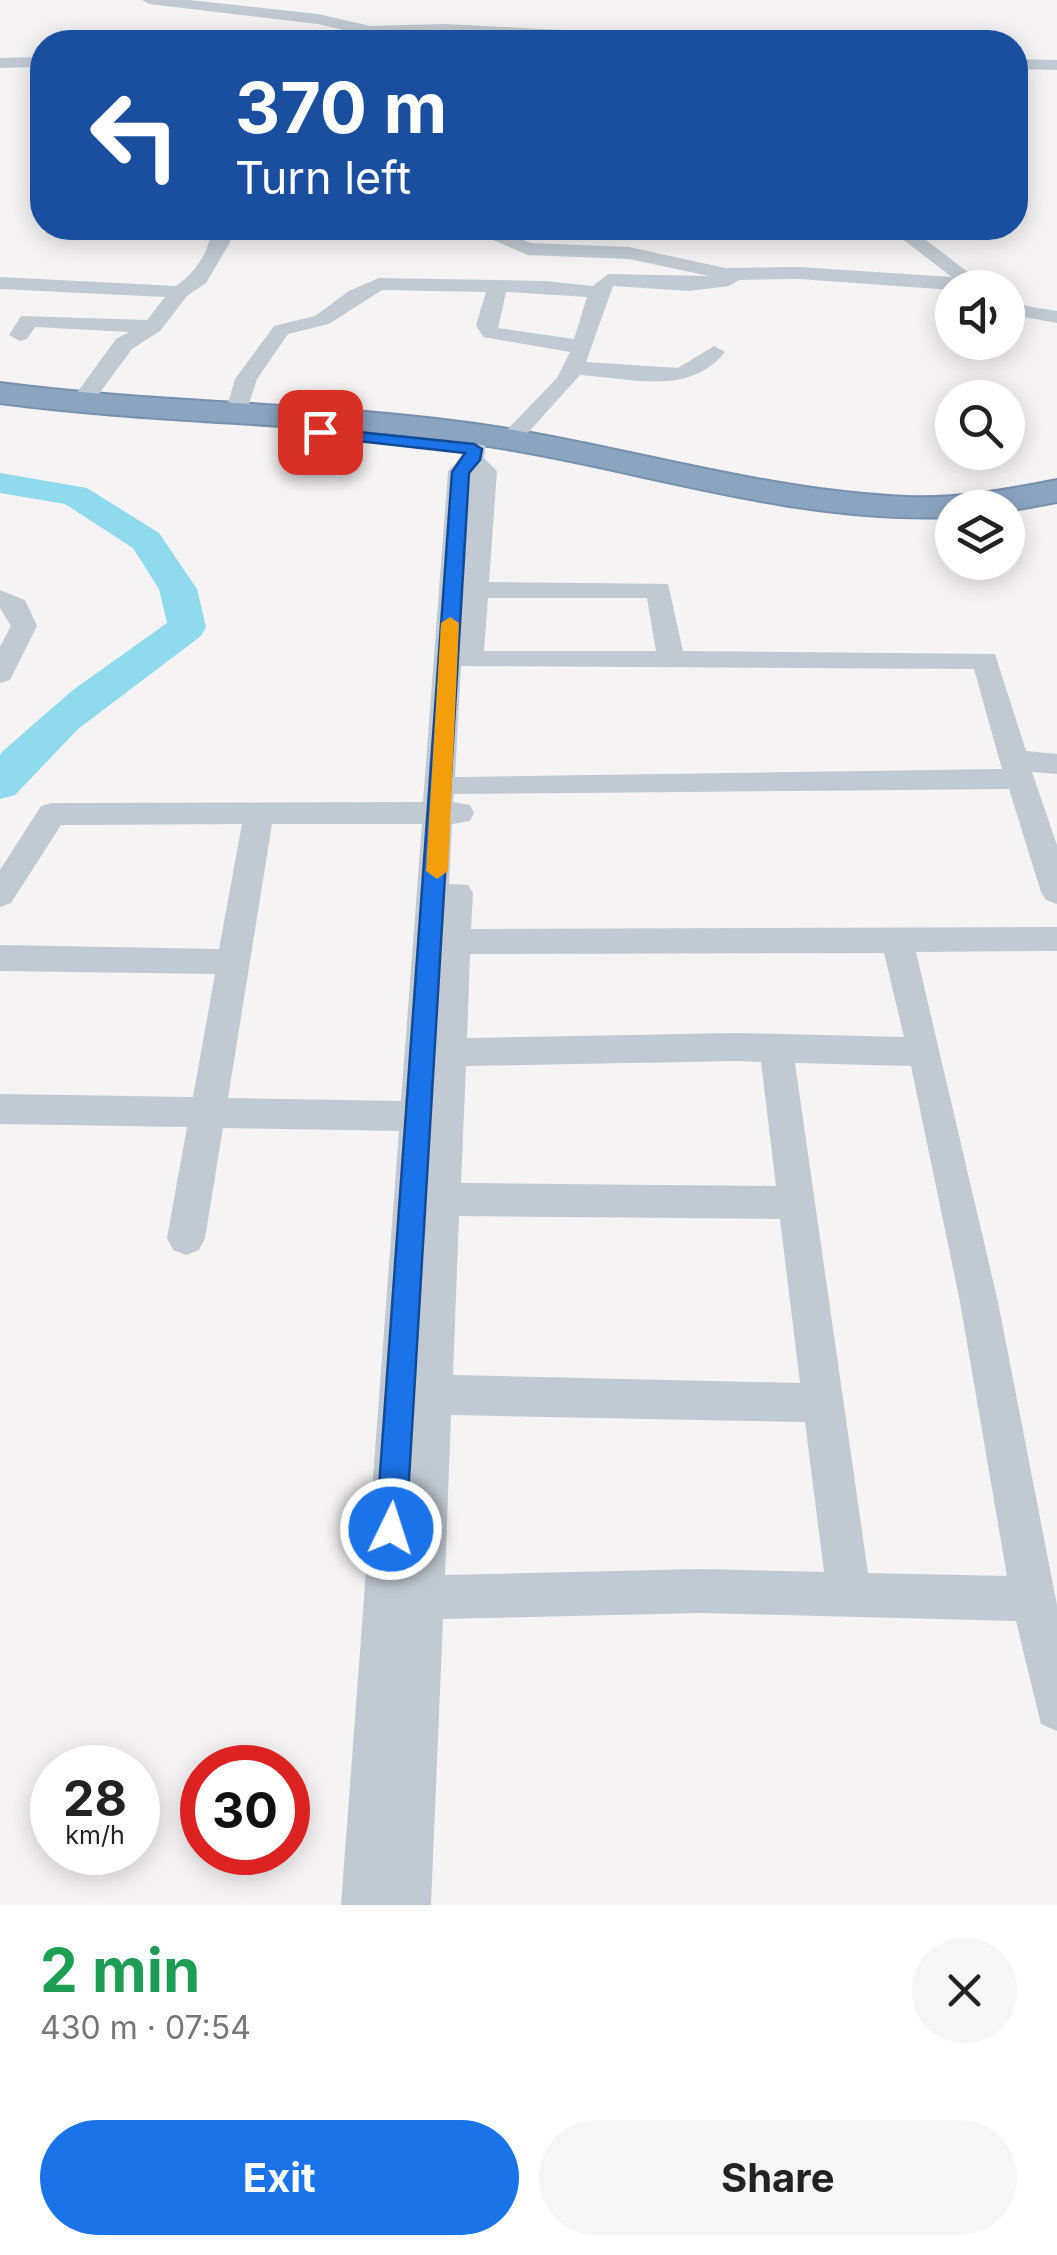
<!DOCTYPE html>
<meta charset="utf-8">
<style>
body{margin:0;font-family:Inter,sans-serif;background:#f6f6f6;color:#222;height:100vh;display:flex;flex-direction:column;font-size:38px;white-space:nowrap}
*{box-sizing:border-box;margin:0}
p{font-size:32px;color:#767676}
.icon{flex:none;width:55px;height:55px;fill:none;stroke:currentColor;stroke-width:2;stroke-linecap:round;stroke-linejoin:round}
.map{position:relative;height:1905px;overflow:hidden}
.panel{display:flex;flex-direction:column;background:#fff;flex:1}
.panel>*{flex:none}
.banner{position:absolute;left:30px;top:30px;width:998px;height:210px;border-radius:40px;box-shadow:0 5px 25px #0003;background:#1a4fa0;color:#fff;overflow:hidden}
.tools{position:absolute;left:935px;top:270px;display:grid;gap:20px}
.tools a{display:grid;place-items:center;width:90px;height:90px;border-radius:50%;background:#fff;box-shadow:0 5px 25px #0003;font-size:50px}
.speed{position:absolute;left:30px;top:1745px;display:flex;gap:20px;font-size:50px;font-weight:700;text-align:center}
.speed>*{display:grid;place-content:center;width:130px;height:130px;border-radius:50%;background:#fff;box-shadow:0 5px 25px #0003;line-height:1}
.speed small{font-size:25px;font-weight:400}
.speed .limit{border:15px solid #d22;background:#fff;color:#111}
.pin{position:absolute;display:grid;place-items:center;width:85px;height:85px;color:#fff;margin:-42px;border-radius:20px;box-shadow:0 5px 15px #0006}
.me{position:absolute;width:110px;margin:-55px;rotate:4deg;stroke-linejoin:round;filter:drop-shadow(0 0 8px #0008)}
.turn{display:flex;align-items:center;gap:35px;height:210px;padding:0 40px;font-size:45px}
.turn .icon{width:130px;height:130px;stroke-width:2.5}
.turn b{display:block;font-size:70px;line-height:85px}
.round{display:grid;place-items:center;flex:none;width:105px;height:105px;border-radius:52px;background:#f6f6f6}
.head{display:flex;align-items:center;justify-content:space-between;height:170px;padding:0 40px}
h1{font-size:60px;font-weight:700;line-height:75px;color:#1e9e55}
.button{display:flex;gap:20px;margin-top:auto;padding:20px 40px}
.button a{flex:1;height:115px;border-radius:60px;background:#1a73e8;color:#fff;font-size:40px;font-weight:700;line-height:115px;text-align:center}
.button a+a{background:#f6f6f6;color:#222}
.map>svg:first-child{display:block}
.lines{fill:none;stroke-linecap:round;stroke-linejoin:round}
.river{fill:#90daee;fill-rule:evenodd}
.highway-casing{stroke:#7690ad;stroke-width:4}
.minor{fill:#c1cad2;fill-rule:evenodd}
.highway{fill:#8ba5c1;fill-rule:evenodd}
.route{fill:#1a73e8;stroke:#114b97;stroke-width:2.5}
.slow{fill:#f59e0b}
</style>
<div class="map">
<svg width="1057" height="1905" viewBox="0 0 1057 1905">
<rect width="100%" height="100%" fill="#f5f3f3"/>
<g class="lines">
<path class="river" d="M0,473l87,15 72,45 38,56 9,38 -5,9 -123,93 -63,66 -15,4v-44l4,-5 69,-60 94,-67 -8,-34 -26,-41 -68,-44 -65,-11z"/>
<defs>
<path id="highway" d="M0,383c158,21 317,19 475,41 145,20 285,67 432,73 51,2 100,-7 150,-17v22l-49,9v-3h-56v9c-163,7 -317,-50 -477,-73 -157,-22 -317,-20 -475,-41z"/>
</defs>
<use href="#highway" class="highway-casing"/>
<g class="minor">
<path d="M142,0h47l129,14 52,12 73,-2 262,13 8,5h-93l-177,-8 -73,2 -52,-12 -169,-20z"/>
<path d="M42,57v10l-42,1v-10z"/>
<path d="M1015,59l42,1v10l-42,-1z"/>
<path d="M212,228h18v14l-24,41 -19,13 -27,35 -28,18 -45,61h-16l-3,-5 48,-66 13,-7 -94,-5 -8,12 -7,2 -11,-6 12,-19 126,4 18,-23 -165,-8v-12l176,9c20,-14 33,-34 36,-58z"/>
<path d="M472,228h24l35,15 98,4 96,21 74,-1 153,10 -64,-49h22l75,57 -33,5 -153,-11 -60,1 -10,6 -40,5 -76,-5 -27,76 92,6 36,-22 11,6c-36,45 -94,26 -145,23l-63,70 -8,2 -12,-7 60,-62 13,-26 -87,-15 -7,-12 10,-33 -104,-2 -53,34 -41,10 -31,45 -14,43h-16l-3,-5 11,-38 39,-53 41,-10 34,-25 30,-13 166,3 48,5 15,-12 101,2 -80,-17 -101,-4 -54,-23zM506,292l81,5 -13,42 -76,-11z"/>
<path d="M1008,298l18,8 31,5v12l-44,-8 -5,-3z"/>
<path d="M476,428l11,7 -3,23 13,13 -8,111 179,2 15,67 312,3 31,97 31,3v20l-25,-2 25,73v59l-11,-4 -5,-8 -32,-103 -555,5 -1,8 17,3 4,8 -4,8 -18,3 -3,60 19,1 5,8 -2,36 586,-2v24l-141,1 82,350 59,303v126l-16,-7 -25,-103 -316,-8 -257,6 -12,286h-90l58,-774 -176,-3 -18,110 -6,12 -13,5 -13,-5 -6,-12 20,-111 -187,-3v-30l193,3 22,-123 -215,-3v-26l219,4 23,-125 -181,1 -50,78 -11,4v-37l41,-64 11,-3 371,-1 25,-331 13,-13 4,-23zM488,598h159l9,53h-172zM461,666l513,3 28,100 -547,8zM272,824h150l-21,277 -173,-3zM884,953l20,84 -166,-4 -271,5 3,-84zM738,1061l23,1 15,124 -315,-3 5,-117zM795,1063l116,3 49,236 47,274 -139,-3zM459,1216l321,3 20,164 -347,-8zM451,1415l354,7 19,150 -124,-3 -255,6z"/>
<path d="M0,590l25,10 12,26 -27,54 -10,3v-36l11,-21 -11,-18z"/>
</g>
<use href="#highway" class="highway"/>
</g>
<path class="route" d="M320,428l154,16 8,5 -2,11 -11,13 -63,1056 -4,11 -11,4 -11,-4 -4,-11 76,-1057 13,-19 -151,-17 -3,-4z"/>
<path class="slow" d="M450,617l9,6 -11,248 -11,8 -11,-8 15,-248z"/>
</svg>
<div class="tools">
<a><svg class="icon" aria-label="sound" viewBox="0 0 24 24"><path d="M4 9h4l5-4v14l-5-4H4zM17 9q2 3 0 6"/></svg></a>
<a><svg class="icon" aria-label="search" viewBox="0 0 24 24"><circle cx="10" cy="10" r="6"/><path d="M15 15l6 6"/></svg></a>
<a><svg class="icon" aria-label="layers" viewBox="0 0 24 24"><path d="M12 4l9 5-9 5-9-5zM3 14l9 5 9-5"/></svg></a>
</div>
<div class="speed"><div>28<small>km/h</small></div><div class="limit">30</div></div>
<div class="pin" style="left:320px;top:432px;background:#d93025"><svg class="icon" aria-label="arrive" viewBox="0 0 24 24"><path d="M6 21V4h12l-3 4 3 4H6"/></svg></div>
<svg class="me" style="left:391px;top:1529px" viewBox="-20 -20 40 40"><circle r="17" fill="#1a73e8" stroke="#fff" stroke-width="3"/><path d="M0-11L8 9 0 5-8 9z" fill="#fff"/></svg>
<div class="banner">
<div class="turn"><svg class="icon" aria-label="left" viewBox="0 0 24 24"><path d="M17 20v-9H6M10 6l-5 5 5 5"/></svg><div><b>370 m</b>Turn left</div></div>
</div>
</div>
<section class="panel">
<div class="head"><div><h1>2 min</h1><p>430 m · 07:54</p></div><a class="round"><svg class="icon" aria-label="close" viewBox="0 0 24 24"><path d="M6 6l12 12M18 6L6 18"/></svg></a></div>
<div class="button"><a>Exit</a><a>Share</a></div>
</section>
